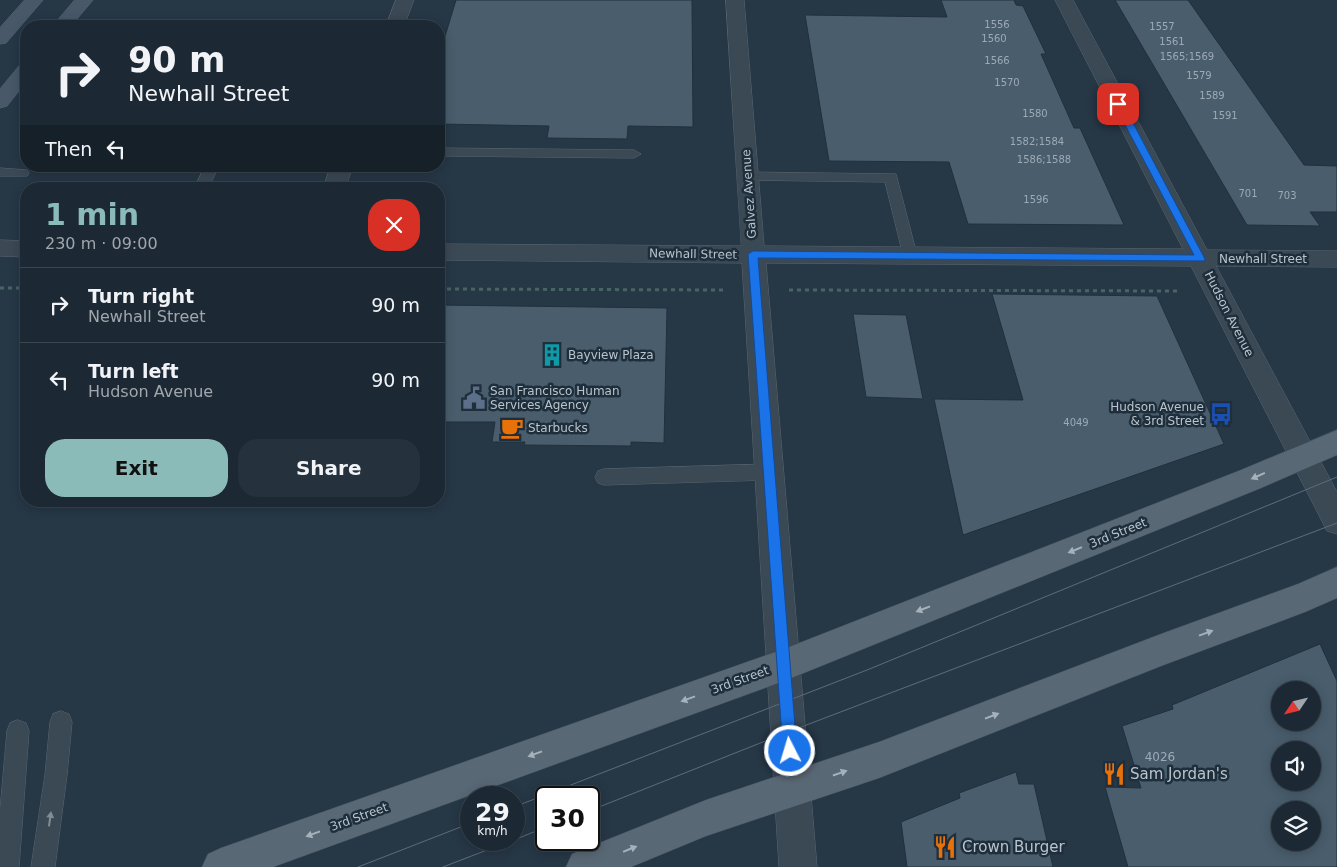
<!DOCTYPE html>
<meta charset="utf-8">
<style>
body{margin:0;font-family:"DejaVu Sans",sans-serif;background:#25313c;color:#f1f3f6;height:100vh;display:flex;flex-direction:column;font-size:19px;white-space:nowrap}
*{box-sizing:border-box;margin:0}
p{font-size:16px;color:#a0a6ac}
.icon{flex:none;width:28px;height:28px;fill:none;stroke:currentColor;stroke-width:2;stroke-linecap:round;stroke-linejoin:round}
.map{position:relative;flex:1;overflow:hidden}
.sheet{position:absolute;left:20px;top:182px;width:425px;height:325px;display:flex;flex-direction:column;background:#1c2934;border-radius:20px;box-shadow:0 2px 12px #0003,0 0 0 1px #3a454f}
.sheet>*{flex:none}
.hud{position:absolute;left:20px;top:20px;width:425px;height:152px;border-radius:20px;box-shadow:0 2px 12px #0003,0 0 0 1px #3a454f;background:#1c2934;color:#f1f3f6;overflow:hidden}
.needle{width:32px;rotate:235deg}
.fabs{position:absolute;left:1271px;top:681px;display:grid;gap:10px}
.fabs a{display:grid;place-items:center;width:50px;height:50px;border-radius:50%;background:#1c2934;box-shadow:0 2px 12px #0003,0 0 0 1px #3a454f;font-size:25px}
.speed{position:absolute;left:460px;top:786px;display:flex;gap:10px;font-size:25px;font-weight:700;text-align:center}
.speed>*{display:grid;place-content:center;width:65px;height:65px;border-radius:50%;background:#1c2934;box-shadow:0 2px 12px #0003,0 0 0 1px #3a454f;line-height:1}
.speed small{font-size:12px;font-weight:400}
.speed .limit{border:2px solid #111;border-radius:8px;background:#fff;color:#111}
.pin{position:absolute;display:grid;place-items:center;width:42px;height:42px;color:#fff;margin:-21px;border-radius:10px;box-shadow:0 2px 8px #0006}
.me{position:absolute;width:55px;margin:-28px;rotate:355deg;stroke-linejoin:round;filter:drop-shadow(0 0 4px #0008)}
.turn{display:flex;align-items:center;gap:18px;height:105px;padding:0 25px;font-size:22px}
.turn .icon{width:65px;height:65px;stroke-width:2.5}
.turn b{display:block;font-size:35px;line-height:42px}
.then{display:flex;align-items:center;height:48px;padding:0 25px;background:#0003;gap:10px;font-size:19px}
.round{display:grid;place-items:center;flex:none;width:52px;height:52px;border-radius:20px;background:#25313c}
.summary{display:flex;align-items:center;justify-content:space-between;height:85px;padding:0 25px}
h1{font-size:30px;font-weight:600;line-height:38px;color:#8bbbb9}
.action{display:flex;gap:10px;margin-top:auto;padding:10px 25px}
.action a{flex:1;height:58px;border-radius:20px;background:#8bbbb9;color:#111;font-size:20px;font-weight:600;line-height:58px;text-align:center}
.action a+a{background:#25313c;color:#f1f3f6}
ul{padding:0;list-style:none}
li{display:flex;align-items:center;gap:15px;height:75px;padding:0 25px;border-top:1px solid #3a454f}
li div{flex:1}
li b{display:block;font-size:19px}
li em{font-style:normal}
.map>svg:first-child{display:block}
.building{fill:#495d6c;stroke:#21303d;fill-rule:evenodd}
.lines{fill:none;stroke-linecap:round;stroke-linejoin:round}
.service-casing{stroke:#596772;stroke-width:1}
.minor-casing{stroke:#596772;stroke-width:1}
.secondary-casing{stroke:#596772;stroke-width:1}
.primary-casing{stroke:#44525e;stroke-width:1}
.path{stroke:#486464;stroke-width:3;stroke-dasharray:4 4;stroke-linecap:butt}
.service{fill:#3b4955;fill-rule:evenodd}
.minor{fill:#3b4955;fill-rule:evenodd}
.secondary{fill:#485869;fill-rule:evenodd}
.primary{fill:#596875;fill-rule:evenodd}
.tram{stroke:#5c6d7c;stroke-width:1}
.oneway{fill:#a5b2bc}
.oneway2{fill:#808d98}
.route{fill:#1a73e8;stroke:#114b97}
.labels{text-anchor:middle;stroke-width:5;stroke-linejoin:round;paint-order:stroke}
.number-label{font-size:10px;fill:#9caab6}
.street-label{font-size:12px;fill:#b8c4ce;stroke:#1f2e3b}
.poi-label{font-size:12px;fill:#b8c4ce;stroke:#1f2e3b;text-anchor:start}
.near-number-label{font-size:12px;fill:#9caab6}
.near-poi-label{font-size:15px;fill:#b8c4ce;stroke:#1f2e3b;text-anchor:start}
</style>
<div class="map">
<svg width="1337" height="867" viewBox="0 0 1337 867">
<rect width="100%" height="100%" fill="#263746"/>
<g class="building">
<path d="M456,0h236l1,127 -65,-1 -1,13 -80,-1 2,-12 -110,-2v-68z"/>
<path d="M941,0h73l2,5 7,1 23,48h-5l33,74h6l44,97 -156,-1 -19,-62 -120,-1 -24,-146 142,2z"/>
<path d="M1115,0h73l116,165 33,1v46h-27l10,14 -73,-1z"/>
<path d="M992,294l165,2 67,148 -261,91 -29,-136 89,1z"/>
<path d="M439,305l228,3 -3,135 -33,-1v4l-107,-1 1,-3h-33l3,-20h-56z"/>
<path d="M853,314l53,1 17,84 -57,-2z"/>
<path d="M1320,644l17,37v186h-209l-23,-80 36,1 -19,-62 51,-17 -1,-4zM1280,690h32v32h-32zM1280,750h32v32h-32zM1280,810h32v32h-32z"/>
<path d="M1016,772l3,12h15l19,83h-146l-6,-45 59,-24 -1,-5z"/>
</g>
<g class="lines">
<defs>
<g id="service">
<path d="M439,148l195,2 7,4 -7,4 -195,-2z"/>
<path d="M205,166h14l-11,23h-14z"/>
<path d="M0,168l27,2 2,3 -2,3h-27z"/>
<path d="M747,172l149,2 21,81 -2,4 -5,1 -5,-1 -2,-4 -18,-73 -143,-2 -2,-3 2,-3z"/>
<path d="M769,464l6,2 3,6 -3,6 -6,2 -165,5 -6,-2 -3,-6 3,-6 6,-2z"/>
<path d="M61,711l8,3 3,8 -5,53 -12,92h-24l14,-92 5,-53 3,-8z"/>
<path d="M18,720l8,3 3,8 -10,136h-19v-57l7,-79 3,-8z"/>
</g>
<g id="minor">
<path d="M396,0h18l-10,26h-18z"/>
<path d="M726,0h18l20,246 419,3 -128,-249h18l134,250 130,1v16l-121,-1 121,226v42l-10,-3 -136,-265 -425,-3 51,604h-38l-37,-604 -303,-3v-16l302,2z"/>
<path d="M331,166h22l-8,23h-22z"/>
<path d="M0,240l26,1v16l-26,-1z"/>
</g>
<g id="secondary">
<path d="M25,0h18l-37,43 -6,1v-16z"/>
<path d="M75,0h18l-22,26h-18z"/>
<path d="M26,64v18l-19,24 -7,2v-19l19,-23z"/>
</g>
<g id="primary">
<path d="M1337,430v25l-76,33 -477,193 -511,186h-71l6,-13 13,-6 563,-199 457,-179z"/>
<path d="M1337,567v31l-32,14 -144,54 -282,112 -173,58 -75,31h-65l6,-13 134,-54 173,-58 282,-108 137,-50z"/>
</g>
</defs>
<use href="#service" class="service-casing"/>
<use href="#minor" class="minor-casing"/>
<use href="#secondary" class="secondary-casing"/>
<use href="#primary" class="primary-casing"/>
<g class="path">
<path d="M0,288h26"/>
<path d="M439,289l284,1"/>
<path d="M789,290l389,1"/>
</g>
<use href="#service" class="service"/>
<use href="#minor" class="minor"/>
<use href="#secondary" class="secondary"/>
<use href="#primary" class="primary"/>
<g class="tram">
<path d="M514,807l353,-137 470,-193"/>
<path d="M589,811l199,-79 549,-209"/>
<path d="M514,840l32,-13"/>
<path d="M358,867l113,-44"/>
<path d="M443,867l70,-27"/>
</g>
</g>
<defs><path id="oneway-solid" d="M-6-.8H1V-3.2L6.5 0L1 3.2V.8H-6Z" transform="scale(1.25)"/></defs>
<g class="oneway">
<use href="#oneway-solid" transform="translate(1258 476) rotate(156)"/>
<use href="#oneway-solid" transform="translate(1075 550) rotate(158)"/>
<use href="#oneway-solid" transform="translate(923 609) rotate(159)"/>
<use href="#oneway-solid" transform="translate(1206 633) rotate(-20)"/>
<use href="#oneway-solid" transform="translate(688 699) rotate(160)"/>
<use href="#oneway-solid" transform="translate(992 716) rotate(-21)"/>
<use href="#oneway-solid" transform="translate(535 754) rotate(160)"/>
<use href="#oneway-solid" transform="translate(840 773) rotate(-19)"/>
<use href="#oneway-solid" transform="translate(313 834) rotate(160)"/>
<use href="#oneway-solid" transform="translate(630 849) rotate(-22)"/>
</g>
<use class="oneway2" href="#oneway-solid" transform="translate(50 819) rotate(-82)"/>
<path class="route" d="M1118,101l5,3 82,155 -1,2 -446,-3 39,493 -2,5 -5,2 -5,-2 -2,-5 -35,-497 5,-3 441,4 -80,-151z"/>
<defs>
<symbol id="building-bare" viewBox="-9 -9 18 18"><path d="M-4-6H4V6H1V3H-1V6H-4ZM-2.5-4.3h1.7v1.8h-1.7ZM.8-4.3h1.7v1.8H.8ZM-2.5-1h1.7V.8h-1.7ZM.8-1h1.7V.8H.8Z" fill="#0f9aa8" stroke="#1f2e3b" stroke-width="2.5" paint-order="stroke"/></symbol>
<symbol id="civic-bare" viewBox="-9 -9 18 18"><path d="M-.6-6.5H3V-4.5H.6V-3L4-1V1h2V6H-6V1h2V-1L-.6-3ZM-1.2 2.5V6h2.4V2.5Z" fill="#5c6f8a" stroke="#1f2e3b" stroke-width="2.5" paint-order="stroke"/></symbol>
<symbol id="bus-bare" viewBox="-9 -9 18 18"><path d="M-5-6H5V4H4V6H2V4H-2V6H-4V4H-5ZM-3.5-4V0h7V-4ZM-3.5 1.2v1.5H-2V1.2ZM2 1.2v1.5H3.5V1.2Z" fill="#1a4fb4" stroke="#1f2e3b" stroke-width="2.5" paint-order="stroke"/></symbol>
<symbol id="cafe-bare" viewBox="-9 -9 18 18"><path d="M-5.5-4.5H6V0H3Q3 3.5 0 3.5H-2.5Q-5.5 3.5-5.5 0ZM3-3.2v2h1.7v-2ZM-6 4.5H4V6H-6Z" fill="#e8710a" stroke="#1f2e3b" stroke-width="2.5" paint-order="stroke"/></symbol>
<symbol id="restaurant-bare" viewBox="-9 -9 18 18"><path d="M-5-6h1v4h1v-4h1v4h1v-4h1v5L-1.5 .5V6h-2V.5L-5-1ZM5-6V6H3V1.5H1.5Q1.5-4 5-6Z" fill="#e8710a" stroke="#1f2e3b" stroke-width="2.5" paint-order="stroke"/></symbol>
</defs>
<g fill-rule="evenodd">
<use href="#building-bare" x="536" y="339" width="32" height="32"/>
<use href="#civic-bare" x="458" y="382" width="32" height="32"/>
<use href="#bus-bare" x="1205" y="398" width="32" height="32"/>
<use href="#cafe-bare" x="496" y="412" width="32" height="32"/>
<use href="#restaurant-bare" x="1098" y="758" width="32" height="32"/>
<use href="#restaurant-bare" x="929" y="831" width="32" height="32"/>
</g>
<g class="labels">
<g class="number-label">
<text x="997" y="28">1556</text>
<text x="1162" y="30">1557</text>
<text x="994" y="42">1560</text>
<text x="1172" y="45">1561</text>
<text x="1187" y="60">1565;1569</text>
<text x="997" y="64">1566</text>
<text x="1199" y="79">1579</text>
<text x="1007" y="86">1570</text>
<text x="1212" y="99">1589</text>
<text x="1035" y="117">1580</text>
<text x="1225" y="119">1591</text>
<text x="1037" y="145">1582;1584</text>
<text x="1044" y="163">1586;1588</text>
<text x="1248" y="197">701</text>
<text x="1287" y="199">703</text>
<text x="1036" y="203">1596</text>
<text x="1076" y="426">4049</text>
</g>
<g class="street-label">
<text transform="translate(749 194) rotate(-94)" y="4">Galvez Avenue</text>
<text transform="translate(693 254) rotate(1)" y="4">Newhall Street</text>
<text x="1263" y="263">Newhall Street</text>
<text transform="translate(1229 314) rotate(63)" y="4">Hudson Avenue</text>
<text transform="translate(1118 533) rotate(-22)" y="4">3rd Street</text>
<text transform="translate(740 680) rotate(-20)" y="4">3rd Street</text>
<text transform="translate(359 817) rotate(-20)" y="4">3rd Street</text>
</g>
<g class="poi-label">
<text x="568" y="359">Bayview Plaza</text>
<text x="490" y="395">San Francisco Human<tspan x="490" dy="14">Services Agency</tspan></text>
<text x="1204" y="411" text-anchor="end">Hudson Avenue<tspan x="1204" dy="14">&amp; 3rd Street</tspan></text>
<text x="528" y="432">Starbucks</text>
</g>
<g class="near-number-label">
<text x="1160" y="761">4026</text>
</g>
<g class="near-poi-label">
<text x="1130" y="779">Sam Jordan's</text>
<text x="962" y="852">Crown Burger</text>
</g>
</g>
</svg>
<div class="fabs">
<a><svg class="needle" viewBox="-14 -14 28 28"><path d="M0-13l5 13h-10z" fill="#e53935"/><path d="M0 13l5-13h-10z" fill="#a0a6ac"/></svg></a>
<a><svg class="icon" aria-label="sound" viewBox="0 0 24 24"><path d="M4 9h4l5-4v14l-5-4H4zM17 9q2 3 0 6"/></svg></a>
<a><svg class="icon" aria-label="layers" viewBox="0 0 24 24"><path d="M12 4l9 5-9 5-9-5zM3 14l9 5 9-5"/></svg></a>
</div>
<div class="speed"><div>29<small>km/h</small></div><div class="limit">30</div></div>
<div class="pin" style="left:1118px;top:104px;background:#d93025"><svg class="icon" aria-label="arrive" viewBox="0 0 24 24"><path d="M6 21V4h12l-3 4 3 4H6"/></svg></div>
<svg class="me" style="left:790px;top:751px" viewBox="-20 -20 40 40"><circle r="17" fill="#1a73e8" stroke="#fff" stroke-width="3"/><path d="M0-11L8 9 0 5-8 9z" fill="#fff"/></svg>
<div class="hud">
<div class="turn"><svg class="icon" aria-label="right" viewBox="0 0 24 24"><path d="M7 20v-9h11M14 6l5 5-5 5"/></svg><div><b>90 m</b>Newhall Street</div></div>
<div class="then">Then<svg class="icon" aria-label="left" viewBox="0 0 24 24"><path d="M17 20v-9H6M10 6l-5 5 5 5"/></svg></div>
</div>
<section class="sheet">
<div class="summary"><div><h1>1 min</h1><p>230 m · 09:00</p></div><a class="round" style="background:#d93025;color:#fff"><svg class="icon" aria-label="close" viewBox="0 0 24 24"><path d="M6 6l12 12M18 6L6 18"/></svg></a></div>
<ul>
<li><svg class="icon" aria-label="right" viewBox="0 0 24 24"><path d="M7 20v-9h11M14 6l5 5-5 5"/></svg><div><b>Turn right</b><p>Newhall Street</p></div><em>90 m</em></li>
<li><svg class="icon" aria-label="left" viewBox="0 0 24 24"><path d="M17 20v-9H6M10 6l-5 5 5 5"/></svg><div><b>Turn left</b><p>Hudson Avenue</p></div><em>90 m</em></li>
</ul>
<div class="action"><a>Exit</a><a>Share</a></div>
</section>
</div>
